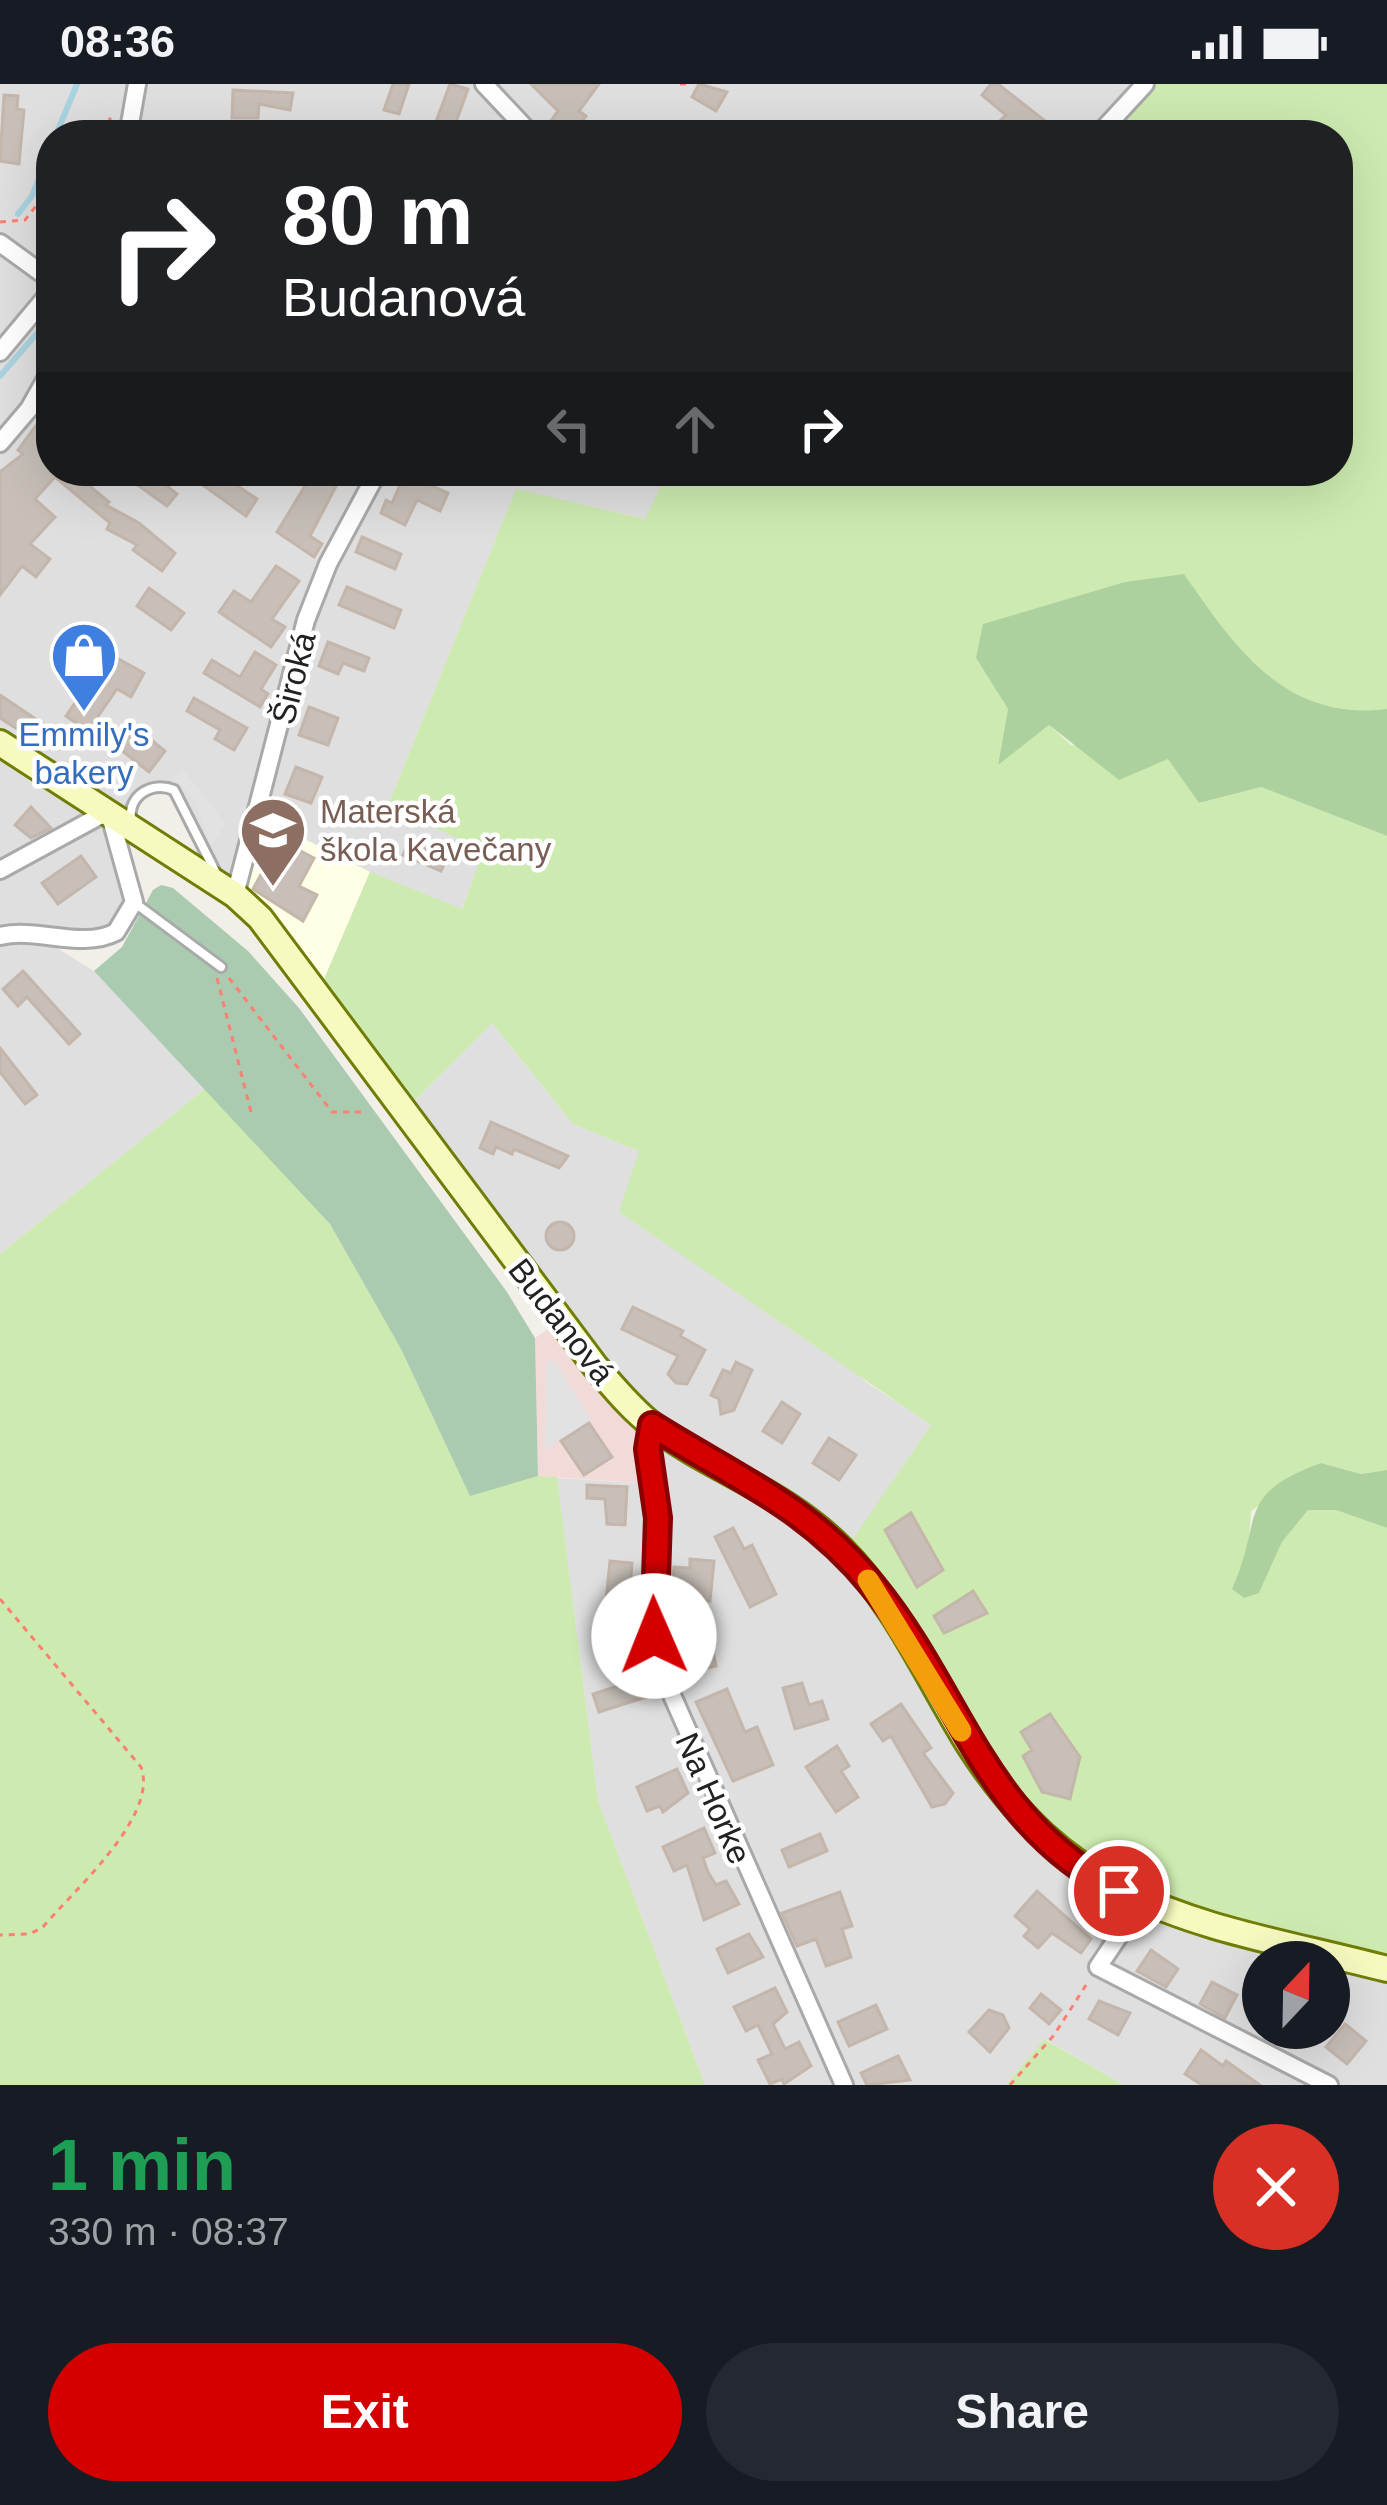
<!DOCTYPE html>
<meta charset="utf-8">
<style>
body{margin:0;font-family:Helvetica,sans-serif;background:#242831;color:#f1f3f6;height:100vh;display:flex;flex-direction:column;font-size:45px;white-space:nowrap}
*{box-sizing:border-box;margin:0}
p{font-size:39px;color:#9ea1a6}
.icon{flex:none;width:66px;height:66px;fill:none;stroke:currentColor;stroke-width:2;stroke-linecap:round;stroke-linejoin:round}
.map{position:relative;height:2001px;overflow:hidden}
.panel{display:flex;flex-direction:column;background:#171b24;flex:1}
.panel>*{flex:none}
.banner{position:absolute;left:36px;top:36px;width:1317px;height:366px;border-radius:48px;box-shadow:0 12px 48px #0002;background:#202124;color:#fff;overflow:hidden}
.needle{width:78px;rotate:22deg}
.buttons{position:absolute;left:1242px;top:1857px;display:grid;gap:24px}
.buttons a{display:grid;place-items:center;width:108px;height:108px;border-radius:50%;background:#171b24;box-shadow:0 12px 48px #0002;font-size:60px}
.pin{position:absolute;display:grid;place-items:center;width:102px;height:102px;color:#fff;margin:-51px;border:6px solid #fff;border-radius:50%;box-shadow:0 3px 12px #0007}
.me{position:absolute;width:132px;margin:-66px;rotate:359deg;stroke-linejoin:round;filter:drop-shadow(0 0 9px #0008)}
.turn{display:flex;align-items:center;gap:42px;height:252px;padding:0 48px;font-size:54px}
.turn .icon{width:156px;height:156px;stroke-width:2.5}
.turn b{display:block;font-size:84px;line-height:102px}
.lanes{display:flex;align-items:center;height:114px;padding:0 48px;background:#0003;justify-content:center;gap:60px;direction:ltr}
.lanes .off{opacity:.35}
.round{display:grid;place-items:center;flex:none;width:126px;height:126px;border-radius:63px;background:#242831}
.headline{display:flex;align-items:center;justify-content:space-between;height:204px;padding:0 48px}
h1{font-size:72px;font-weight:700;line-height:90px;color:#1e9e55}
.primary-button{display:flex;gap:24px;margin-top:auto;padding:24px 48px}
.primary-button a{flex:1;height:138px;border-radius:72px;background:#d40000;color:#fff;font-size:48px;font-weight:700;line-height:138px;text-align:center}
.primary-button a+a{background:#242831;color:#f1f3f6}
.status{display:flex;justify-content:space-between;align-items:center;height:84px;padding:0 60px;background:#171b24;direction:ltr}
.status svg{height:33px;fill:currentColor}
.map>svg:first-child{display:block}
.residential{fill:#e0dfdf;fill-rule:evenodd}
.commercial{fill:#f2dad9}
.education{fill:#ffffe5}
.grass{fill:#cdebb0}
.forest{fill:#add19e}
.cemetery{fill:#aacbaf}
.parking{fill:#e2e2e2}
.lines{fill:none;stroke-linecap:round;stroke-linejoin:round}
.stream{stroke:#aad3df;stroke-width:6}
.building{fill:#c7bfb8;stroke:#c4b6ab;stroke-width:3}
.lane-casing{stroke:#a9a9a9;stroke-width:14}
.street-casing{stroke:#a9a9a9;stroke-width:22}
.secondary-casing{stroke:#707d05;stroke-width:30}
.path{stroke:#fa8072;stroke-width:3;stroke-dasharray:6 6;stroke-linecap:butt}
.lane{stroke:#fff;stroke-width:8}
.street{stroke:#fff;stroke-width:16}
.secondary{stroke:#f7fabf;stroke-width:24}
.route-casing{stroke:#8a0000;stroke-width:30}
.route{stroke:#d40000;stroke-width:21}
.slow{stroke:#f59e0b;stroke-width:21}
.labels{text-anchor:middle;stroke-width:9;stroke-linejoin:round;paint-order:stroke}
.street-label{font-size:33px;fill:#222;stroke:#fff}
.shop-label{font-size:33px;fill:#366cbe;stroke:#fff}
.education-label{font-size:33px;fill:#785e54;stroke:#fff;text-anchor:start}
</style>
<div class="status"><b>08:36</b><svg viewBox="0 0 49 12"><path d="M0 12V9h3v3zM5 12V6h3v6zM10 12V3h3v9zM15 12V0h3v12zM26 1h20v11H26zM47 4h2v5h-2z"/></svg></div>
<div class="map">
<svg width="1387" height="2001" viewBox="0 0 1387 2001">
<rect width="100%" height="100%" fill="#f2efe9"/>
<g class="residential">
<path d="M0,0h1145l-47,51h-1047v336h617l-22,48 -130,-29 -129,318 98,41 -24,61 -142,81 -110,-126 -21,-57 -14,-18 -32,2 -13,23 -16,5 18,69 -15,43 -82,2 60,37 112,117 -206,166z"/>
<path d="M491,938l82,102 67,27 226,231 66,43 455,544v116h-263l-79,-46 -39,46h-301l-107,-284 -41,-323 96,6 -5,-35 -244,-338zM1263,1878h66v66h-66z"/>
</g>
<path class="commercial" d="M560,1237l92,104 1,59 -115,-8 -3,-138z"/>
<path class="education" d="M257,731l113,57 -51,119 -84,-96z"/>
<g class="grass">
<path d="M1145,0h242v625c-102,12 -151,-60 -204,-135l-207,84 32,51 -10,55 51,-39 22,20 97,13 31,45 62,-16 126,49v634l-26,4 -40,-11 -70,48 -3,42 -16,36 27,4 23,-51 26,-32h28l51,18v441l-144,-35 -192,-90 -207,-292 87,-127 -312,-213 20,-61 -66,-27 -81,-101 -88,88 -85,-120 51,-119 92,37 22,-60 -97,-41 129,-319 129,30 23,-48h670v-336h-240z"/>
<path d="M206,1004l124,136 71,125 69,146 68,-19 19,1 41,324 107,284h-705v-831z"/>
<path d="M1044,1955l80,46h-118z"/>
</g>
<g class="forest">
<path d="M1184,490c52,75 101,147 203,135v127l-126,-49 -62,16 -31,-44 -49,21 -70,-55 -51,40 10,-56 -32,-51 7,-34 142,-42z"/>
<path d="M1321,1379l40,11 26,-4v58l-51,-18h-28l-26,32 -23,51 -15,5 -12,-9c32,-71 2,-94 89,-126z"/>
</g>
<path class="cemetery" d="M161,801l12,3 75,63 51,57 208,284 28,46 3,138 -68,20 -69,-147 -71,-125 -236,-253 28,-24 31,-57z"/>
<g class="parking">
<path d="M182,684l44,56 -15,21 -16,-45 -21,-22z"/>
<path d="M546,1276l10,2 35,58 -46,30z"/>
</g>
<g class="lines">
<g class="stream">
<path d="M56,51l21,-51"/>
<path d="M18,130l14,-18 19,-48"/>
<path d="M0,292l51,-59"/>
</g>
</g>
<g class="building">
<path d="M393,0h16l-10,30 -15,-4z"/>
<path d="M450,0l18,5 -15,41 -2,5h-20z"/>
<path d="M531,0h68l-20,27 7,5 -14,19 -22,-13 8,-11z"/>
<path d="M699,0l28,8 -11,19 -24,-14z"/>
<path d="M991,0h7l65,51h-78l21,-20 -24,-20z"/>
<path d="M233,6l60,3 -3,17 -31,-6 -1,14h-26z"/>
<path d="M4,11l14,1 -1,13 7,1 -5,54 -19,-3z"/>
<path d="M51,321v66h21l37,31 -3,3 33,18 36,30 -13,18 -29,-21 4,-5 -30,-16 3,-6 -55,-46 -20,22 20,18 -25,27 20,15 -14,18 -14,-11 -22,29v-123l23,-18 -5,-4z"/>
<path d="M140,387h8l29,23 -10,12 -35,-25z"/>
<path d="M215,387l42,28 -11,17 -42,-30z"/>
<path d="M314,387h30l-34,65 12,8 -8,13 -37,-25z"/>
<path d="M405,390l43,19 -8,18 -23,-11 -12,25 -24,-12 5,-13 6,3z"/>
<path d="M362,453l39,17 -6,15 -39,-17z"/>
<path d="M276,482l23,15 -27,38 13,8 -14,20 -52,-35 15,-21 17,11z"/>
<path d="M347,503l54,23 -7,18 -55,-23z"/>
<path d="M149,504l35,25 -13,17 -34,-24z"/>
<path d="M328,558l41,16 -5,13 -21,-8 -5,11 -19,-8z"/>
<path d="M255,568l21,13 -15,24 7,5 -8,13 -56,-34 8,-13 28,17z"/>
<path d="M115,573l29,16 -13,24 -14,-8 -29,42 -22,-15 15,-22 10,7z"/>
<path d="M0,611l46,31 -10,15 -36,-23z"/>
<path d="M194,614l53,30 -13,22 -19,-11 5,-9 -33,-19z"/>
<path d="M309,623l29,11 -10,27 -29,-10z"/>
<path d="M128,637l37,30 -16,21 -38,-30z"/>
<path d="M296,683l26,10 -11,26 -26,-9z"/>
<path d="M31,723l20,21 -20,10 -16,-13z"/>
<path d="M280,756l34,18 -15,28 18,9 -14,26 -50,-32z"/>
<path d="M409,758l38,16 -6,13 -38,-16z"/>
<path d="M81,772l15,21 -38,27 -16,-21z"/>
<path d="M23,887l57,63 -11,10 -42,-47 -9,9 -15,-17z"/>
<path d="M0,964l37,47 -12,9 -25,-32z"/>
<path d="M491,1038l77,34 -9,12 -45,-19 -2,5 -16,-7 -3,7 -13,-6z"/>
<circle cx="560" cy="1152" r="14"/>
<path d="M633,1223l50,24 -3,5 25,14 -18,34 -11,-1 -8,-9 10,-18 -56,-27z"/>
<path d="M736,1278l16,8 -18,40 -13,4 -2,-15 -8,-4 12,-25 8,3z"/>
<path d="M782,1318l18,12 -18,29 -19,-12z"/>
<path d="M589,1339l23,34 -28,18 -23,-34z"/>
<path d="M829,1354l27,17 -17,25 -26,-17z"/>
<path d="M587,1401l40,2 -2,38 -18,-1 -2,-25 -18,-1z"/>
<path d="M911,1429l32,57 -26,17 -32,-57z"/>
<path d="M733,1444l11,21 8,-4 24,49 -26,13 -35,-70z"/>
<path d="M690,1475l24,2 -4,40 -9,-1 1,6 -31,-2 3,-37 16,1z"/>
<path d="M610,1477l22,2 -4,51 -23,-2z"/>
<path d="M973,1507l14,22 -43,20 -10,-17z"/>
<path d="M708,1545l8,37 -34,8 -5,-38z"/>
<path d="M628,1577l18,36 -47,15 -6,-18 25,-8 -7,-20z"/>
<path d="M802,1599l7,22 13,-4 6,18 -33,10 -12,-41z"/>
<path d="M727,1605l18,43 12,-5 16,38 -40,16 -37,-79z"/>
<path d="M901,1620l30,44 -8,5 30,40 -8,11 -13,3 -41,-71 -8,5 -12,-17z"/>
<path d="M1050,1630l30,43 -10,42 -28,-7 -19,-36 9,-6 -11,-18z"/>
<path d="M837,1662l12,20 -8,5 17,26 -22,15 -30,-45z"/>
<path d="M677,1685l11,24 -25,19 -3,-6 -13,5 -10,-24z"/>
<path d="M704,1744l11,25 -12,5 5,14 8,13 10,-4 13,23 -35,16 -17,-55 -13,6 -11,-24z"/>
<path d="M820,1750l7,17 -38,16 -7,-17z"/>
<path d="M1037,1807l54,48 -10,14 -29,-20 -14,15 -14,-12 6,-7 -15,-13z"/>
<path d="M840,1808l12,34 -10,3 9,28 -25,9 -10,-27 -19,7 -15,-33z"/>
<path d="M749,1850l14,23 -35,16 -11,-24z"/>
<path d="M1151,1866l27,19 -12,18 -29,-16z"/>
<path d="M1212,1898l25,13 -12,23 -25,-14z"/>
<path d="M775,1904l12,24 -14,12 12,25 14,-7 12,24 -27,18 -2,-5 -12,5 -12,-24 14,-6 -14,-29 -12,6 -12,-24z"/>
<path d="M1041,1910l20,16 -12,14 -19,-16z"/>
<path d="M1099,1917l31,12 -12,22 -29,-16z"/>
<path d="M876,1921l11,24 -38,17 -11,-24z"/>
<path d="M989,1926l14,5 6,13 -19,24 -21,-20z"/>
<path d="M1345,1940l21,17 -19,23 -21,-17z"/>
<path d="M1201,1966l22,16 3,-5 34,24h-58l-17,-11z"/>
<path d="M898,1972l12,24 -43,5 -6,-12z"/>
</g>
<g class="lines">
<defs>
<g id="lane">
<path d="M131,736c-3,-25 21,-39 43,-30l41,81"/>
<path d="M135,819l86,64"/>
</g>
<g id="street">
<path d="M484,0l48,51"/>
<path d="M128,51l9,-51"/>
<path d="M1098,51l47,-51"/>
<path d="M0,159l51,37"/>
<path d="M0,268l51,-61"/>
<path d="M0,359l29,-34 22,-39"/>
<path d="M0,786l103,-56"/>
<path d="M235,811l71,-275 22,-56 50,-93"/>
<path d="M0,852c38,-9 81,14 116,-4l18,-30 -23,-83"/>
<path d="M652,1341c-11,30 5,62 6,93 2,52 -11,98 2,150l184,417"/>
<path d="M1141,1819l-43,64 231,118"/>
</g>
<path id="secondary" d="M0,659l235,152 25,23 335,448c18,20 35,42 57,59 62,47 131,65 189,124 56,56 87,130 129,197 109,170 238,177 417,223"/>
</defs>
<use href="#lane" class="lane-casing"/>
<use href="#street" class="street-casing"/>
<use href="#secondary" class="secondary-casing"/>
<g class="path">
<path d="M680,0h8"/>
<path d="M90,51l21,-17"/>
<path d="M0,138l25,-2 26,-33"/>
<path d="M217,894l35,138"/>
<path d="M229,894l103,134h31"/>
<path d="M0,1515l141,168c18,49 -67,123 -98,160l-13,7 -30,1"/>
<path d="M1010,2001l44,-50 34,-53"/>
</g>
<use href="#lane" class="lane"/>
<use href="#street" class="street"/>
<use href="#secondary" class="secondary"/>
</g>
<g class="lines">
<defs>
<path id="route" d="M654,1552l4,-118 -10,-69 4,-24c84,53 156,81 221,161 87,106 111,237 246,305"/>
</defs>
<use href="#route" class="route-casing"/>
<use href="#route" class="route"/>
<path class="slow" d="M868,1496l93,151"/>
</g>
<defs>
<symbol id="shop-pin" viewBox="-11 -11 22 30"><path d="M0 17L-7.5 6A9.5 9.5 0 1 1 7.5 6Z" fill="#3f7fe0" stroke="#fff"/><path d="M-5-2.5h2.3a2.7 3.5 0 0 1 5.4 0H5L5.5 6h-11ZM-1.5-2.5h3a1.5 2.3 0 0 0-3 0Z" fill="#fff"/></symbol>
<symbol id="school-pin" viewBox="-11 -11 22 30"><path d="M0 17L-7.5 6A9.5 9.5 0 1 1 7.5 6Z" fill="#8d6e63" stroke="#fff"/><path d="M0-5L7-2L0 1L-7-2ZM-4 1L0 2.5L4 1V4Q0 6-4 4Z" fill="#fff"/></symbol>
</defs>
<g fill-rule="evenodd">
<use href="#shop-pin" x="46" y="533" width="76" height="104"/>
<use href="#school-pin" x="235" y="708" width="76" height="104"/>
</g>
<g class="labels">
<g class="street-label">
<text transform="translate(293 594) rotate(-76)" y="12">Široká</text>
<text transform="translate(562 1237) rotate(52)" y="12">Budanová</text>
<text transform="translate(714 1714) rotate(66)" y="12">Na Horke</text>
</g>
<g class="shop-label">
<text x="84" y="662">Emmily's<tspan x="84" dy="38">bakery</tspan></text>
</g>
<g class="education-label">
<text x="320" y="739">Materská<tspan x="320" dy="38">škola Kavečany</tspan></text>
</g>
</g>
</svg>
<div class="buttons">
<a><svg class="needle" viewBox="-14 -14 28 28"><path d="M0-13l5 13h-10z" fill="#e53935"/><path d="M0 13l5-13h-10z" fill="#9ea1a6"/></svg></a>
</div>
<div class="pin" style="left:1119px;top:1807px;background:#d93025"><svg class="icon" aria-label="arrive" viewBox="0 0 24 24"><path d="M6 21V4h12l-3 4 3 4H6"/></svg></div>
<svg class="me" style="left:654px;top:1552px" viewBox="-20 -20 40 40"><circle r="19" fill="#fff"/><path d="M0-13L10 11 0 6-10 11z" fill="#d40000"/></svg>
<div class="banner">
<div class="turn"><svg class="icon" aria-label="right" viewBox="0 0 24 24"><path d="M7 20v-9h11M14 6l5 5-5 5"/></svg><div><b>80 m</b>Budanová</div></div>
<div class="lanes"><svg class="icon off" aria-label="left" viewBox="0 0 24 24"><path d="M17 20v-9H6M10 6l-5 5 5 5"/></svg><svg class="icon off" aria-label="ahead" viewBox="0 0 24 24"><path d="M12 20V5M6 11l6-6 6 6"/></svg><svg class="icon" aria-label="right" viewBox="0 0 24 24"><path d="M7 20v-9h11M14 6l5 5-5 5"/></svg></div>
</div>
</div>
<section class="panel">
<div class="headline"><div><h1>1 min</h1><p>330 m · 08:37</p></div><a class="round" style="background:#d93025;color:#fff"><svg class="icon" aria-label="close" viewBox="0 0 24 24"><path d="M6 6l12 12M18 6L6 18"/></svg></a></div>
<div class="primary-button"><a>Exit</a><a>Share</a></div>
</section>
